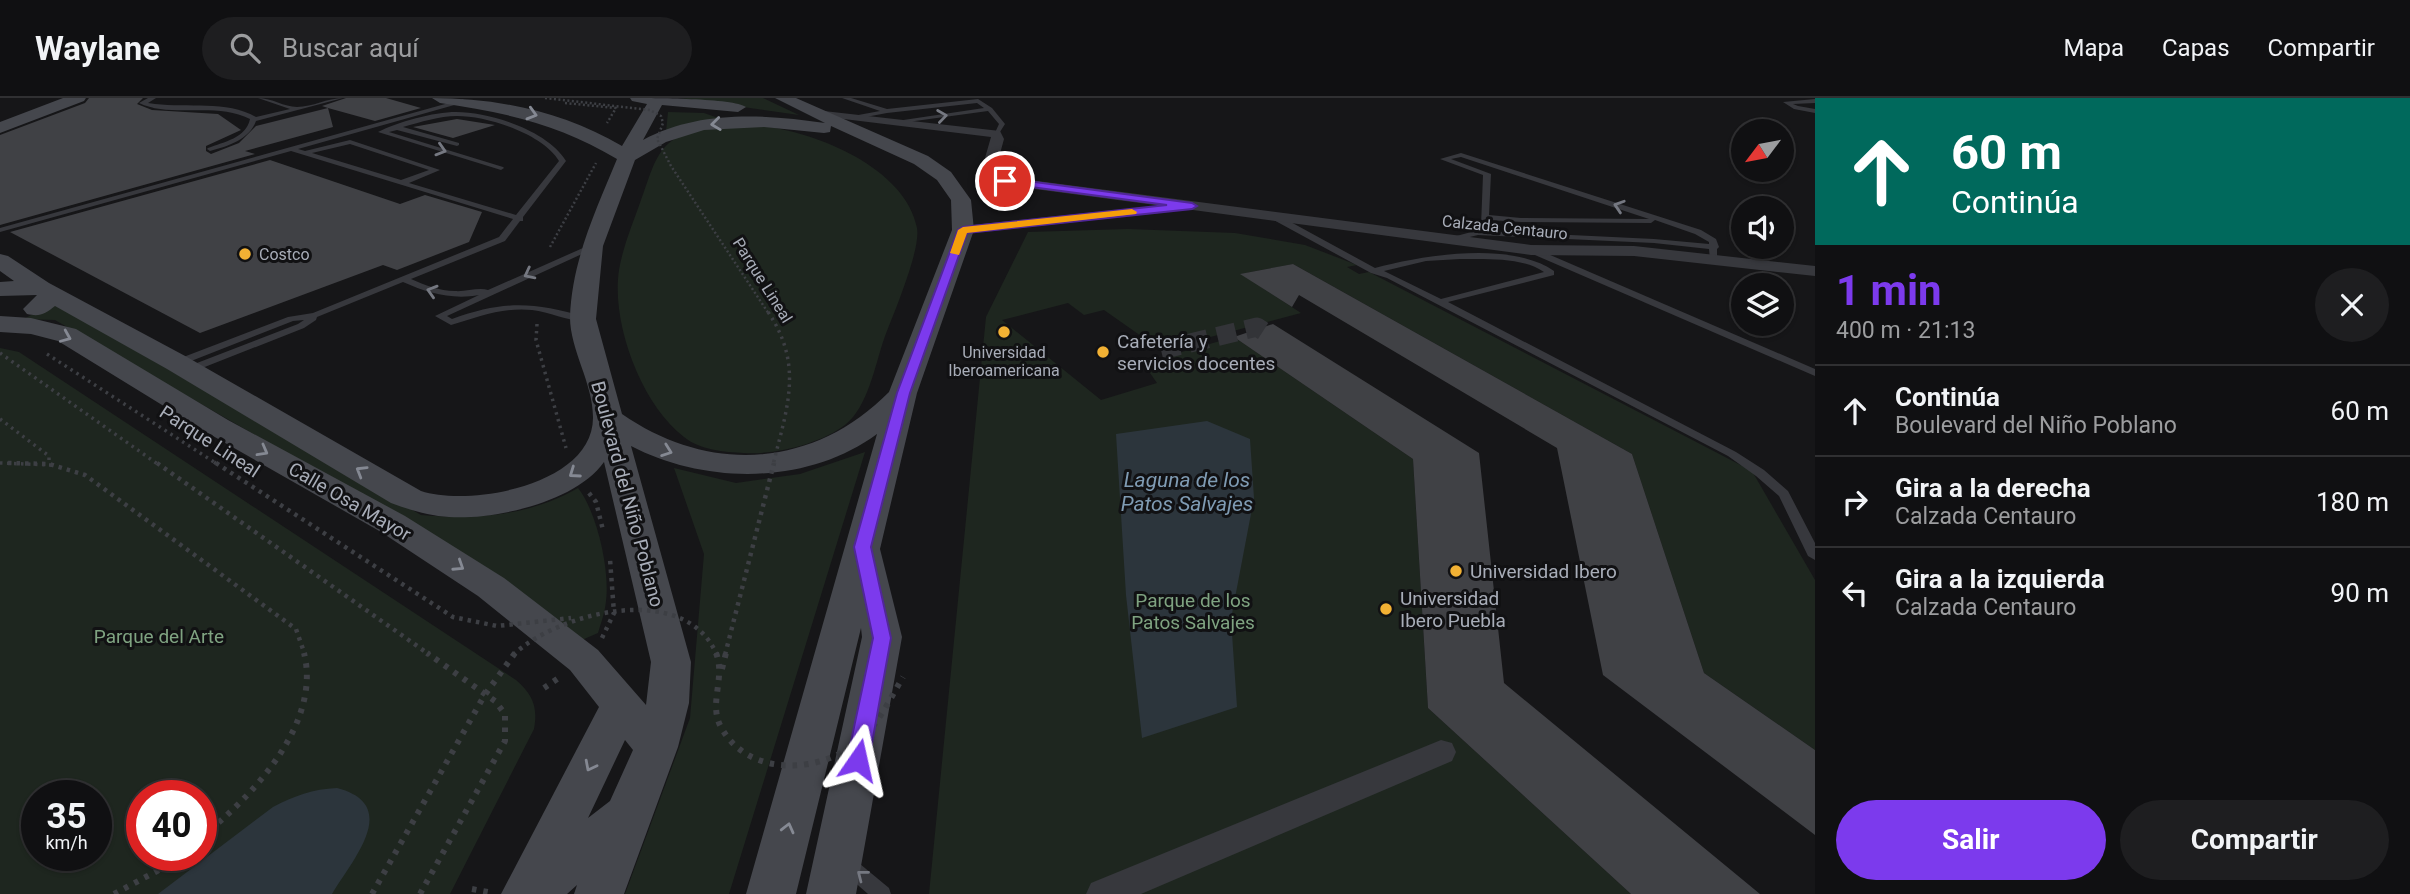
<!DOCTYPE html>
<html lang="es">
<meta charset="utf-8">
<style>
body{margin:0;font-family:Roboto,sans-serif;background:#1e1e20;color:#f1f3f6;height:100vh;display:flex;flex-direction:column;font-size:26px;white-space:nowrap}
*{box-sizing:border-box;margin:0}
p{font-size:23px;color:#9c9d9f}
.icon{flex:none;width:38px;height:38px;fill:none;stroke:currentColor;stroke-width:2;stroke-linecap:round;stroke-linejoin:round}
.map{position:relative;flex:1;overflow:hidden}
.drawer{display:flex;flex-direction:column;background:#101012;width:595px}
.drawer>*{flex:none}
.banner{background:#00695c;color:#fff;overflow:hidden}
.needle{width:46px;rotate:238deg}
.buttons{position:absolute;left:1731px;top:21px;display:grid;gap:14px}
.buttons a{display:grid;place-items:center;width:63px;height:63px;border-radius:50%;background:#101012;box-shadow:0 2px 5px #0004,0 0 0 2px #303032;font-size:35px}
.speed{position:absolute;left:21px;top:682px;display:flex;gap:14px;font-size:35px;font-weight:700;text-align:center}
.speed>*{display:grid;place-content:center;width:91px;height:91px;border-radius:50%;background:#101012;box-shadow:0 2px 5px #0004,0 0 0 2px #303032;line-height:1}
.speed small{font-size:18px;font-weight:400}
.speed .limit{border:10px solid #d22;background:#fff;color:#111}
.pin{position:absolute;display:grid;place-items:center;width:60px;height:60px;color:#fff;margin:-30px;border:4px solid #fff;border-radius:50%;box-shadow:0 2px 7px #0007}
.me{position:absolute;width:77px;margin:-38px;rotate:11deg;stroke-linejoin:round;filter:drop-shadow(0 0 5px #0008)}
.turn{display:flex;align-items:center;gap:24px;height:147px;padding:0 21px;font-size:32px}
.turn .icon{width:91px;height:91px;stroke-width:2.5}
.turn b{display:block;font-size:49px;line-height:60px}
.round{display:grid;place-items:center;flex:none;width:74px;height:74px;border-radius:37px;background:#1e1e20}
.summary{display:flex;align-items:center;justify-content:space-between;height:119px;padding:0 21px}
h1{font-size:42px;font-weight:700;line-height:52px;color:#7c3aed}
.action{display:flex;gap:14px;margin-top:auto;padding:14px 21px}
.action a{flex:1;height:80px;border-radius:42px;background:#7c3aed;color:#fff;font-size:28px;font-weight:700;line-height:80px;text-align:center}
.action a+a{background:#1e1e20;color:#f1f3f6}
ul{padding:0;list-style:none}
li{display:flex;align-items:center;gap:21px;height:91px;padding:0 21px;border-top:2px solid #303032}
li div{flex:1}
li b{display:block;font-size:26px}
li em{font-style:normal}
header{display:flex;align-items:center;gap:42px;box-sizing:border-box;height:98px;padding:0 35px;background:#101012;border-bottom:2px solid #303032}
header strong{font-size:33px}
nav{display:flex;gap:38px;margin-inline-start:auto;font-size:24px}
.search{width:490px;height:63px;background:#1e1e20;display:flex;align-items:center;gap:18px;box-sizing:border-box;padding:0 24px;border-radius:38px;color:#9c9d9f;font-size:26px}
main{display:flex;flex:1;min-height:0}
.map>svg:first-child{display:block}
.green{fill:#1e261f;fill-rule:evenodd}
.water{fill:#2c353c}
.building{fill:#404145}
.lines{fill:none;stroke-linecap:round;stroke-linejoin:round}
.street-tunnel{stroke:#333438;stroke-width:19;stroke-dasharray:19 10;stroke-linecap:butt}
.path-far3{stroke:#3d3f44;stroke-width:2.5;stroke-dasharray:2 2.5;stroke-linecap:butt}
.path-far2{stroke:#3d3f44;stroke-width:3.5;stroke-dasharray:2.5 4.5;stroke-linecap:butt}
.path-far1{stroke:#3d3f44;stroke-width:4.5;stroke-dasharray:3.5 5;stroke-linecap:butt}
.path{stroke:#3d3f44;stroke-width:6;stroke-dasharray:4.5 7;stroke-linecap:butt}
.lane{fill:#37383d;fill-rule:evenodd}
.street{fill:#37383d;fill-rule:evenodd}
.secondary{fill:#45474d;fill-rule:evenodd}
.path-bridge-far3{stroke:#3d3f44;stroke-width:2.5;stroke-dasharray:2 2.5;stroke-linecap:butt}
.path-bridge-far2{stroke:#3d3f44;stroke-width:3.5;stroke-dasharray:2.5 4.5;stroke-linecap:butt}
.path-bridge-far1{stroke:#3d3f44;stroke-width:4.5;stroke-dasharray:3.5 5;stroke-linecap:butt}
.path-bridge{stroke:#3d3f44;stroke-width:6;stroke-dasharray:4.5 7;stroke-linecap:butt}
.oneway{stroke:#858993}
.oneway2{stroke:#757881}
.route{fill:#7c3aed;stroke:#51269a;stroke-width:2}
.slow{fill:#f59e0b}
.poi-dot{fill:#f2b134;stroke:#111113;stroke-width:2.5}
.labels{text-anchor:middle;stroke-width:6;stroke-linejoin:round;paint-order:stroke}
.far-street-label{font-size:16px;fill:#a8adb8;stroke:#111113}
.far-poi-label{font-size:16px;fill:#a8adb8;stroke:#111113;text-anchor:start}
.poi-label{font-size:19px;fill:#a8adb8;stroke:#111113;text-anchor:start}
.street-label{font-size:19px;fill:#a8adb8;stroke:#111113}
.park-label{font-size:19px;fill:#7fa381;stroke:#111113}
.water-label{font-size:21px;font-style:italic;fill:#7f9bb3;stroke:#111113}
</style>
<header>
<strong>Waylane</strong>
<div class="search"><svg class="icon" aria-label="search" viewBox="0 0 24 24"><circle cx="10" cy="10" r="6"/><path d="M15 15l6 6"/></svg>Buscar aquí</div>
<nav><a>Mapa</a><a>Capas</a><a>Compartir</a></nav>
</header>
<main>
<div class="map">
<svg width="1815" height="796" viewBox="0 0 1815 796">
<rect width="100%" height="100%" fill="#161618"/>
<g class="green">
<path d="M680,0h83l36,17z"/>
<path d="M668,14l36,1 20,7 -58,12z"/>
<path d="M761,28c54,6 144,41 156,102 4,22 -24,87 -33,111 -9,26 -16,68 -39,86 -25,19 -70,30 -101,28 -20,-1 -44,-3 -60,-16 -43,-33 -73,-114 -65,-167 4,-24 14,-47 22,-70 7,-18 13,-45 28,-57 24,-20 63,-15 92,-17z"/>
<path d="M1128,131l107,4 70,12 52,20 -10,2 12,7 10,-2 383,199 63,109v170l-111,-77 -72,-219 -339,-190 -52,10 60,39 -140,37 -57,-40 -20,5 -16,-12 -66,17 99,80 56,-17 -14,-20 91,-26 179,122 15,249 203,186h-702l57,-577 42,-85z"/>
<path d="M53,205l368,212c55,5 108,1 157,-27 19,24 32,82 28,113 -1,11 -5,22 -8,32l-23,10 -78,-69 -442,-254 -31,-1z"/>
<path d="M0,250l19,4 497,328c17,15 22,27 18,49l-84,165h-450zM37,698h59v60h-59zM142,698h59v60h-59z"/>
<path d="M865,354l-136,442h-104l65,-176 14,-164 -30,-86 62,15 64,-9z"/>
</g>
<g class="water">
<path d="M1207,323l43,18 4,59 -23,121 6,88 -95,31 -16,-143 -10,-161z"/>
<path d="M337,690c65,17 16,71 -5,106h-174l115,-87c21,-11 40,-18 64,-19z"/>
</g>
<g class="building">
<path d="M89,0h54l-6,6 15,6 66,4 23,16 -35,16v5l5,3 28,-11 17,-17 72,-18 -6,-2 24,-8h40l35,10 -46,13 -47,-13 5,19 -88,24 10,3 -255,71v-90l85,-32z"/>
<path d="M457,21l38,6 -42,13 -40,-11z"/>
<path d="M270,62l130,44 25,-9 57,17 -13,30 -72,28 -14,-5 -183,68 -190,-101z"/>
<path d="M1293,166l339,190 72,219 111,77v85l-212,-160 -46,-227 -258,-153 -7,12 -52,-33z"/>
<path d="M1273,226l206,129 25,230 256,211h-129l-203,-186 -15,-249 -179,-122z"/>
</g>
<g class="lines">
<path class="street-tunnel" d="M1161,252l96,-23 14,9"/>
<g class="path-far3">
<path d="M565,5l51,5 -9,15"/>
<path d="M550,149l46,-84"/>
</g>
<g class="path-far2">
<path d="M537,226l-1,16 30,108"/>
<path d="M0,255l159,112"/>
<path d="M47,256l167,108"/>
<path d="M0,321l49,37v8"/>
<path d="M0,365l52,2"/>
</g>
<g class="path-far1">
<path d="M8,365l41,1 36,11 211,154 9,26"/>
<path d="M157,365l273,192"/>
<path d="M589,395l7,9 7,28"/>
<path d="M602,540l12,-25 -4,-54"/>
</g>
<g class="path">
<path d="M544,590l16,-11"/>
<path d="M201,739c50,-39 121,-113 103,-184"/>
<path d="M472,791l16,3"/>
<path d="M114,796l43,-23 20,-15"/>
<path d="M420,796l85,-153v-27l-10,-13 -68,-48"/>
</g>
<g class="lane">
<path d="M148,0h8l-8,5 7,1c33,4 71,-4 101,13l34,-8 -32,-11c14,0 26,9 39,9 16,0 30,-9 46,-9l-87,23c-7,19 -28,25 -46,30l-3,-2 1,-1c16,-6 38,-10 42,-29 -35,-18 -77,0 -111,-16z"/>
<path d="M842,0h9l36,11 91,-10 14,9 13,16 -7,11h-4l5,-11 -11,-13 -95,13 -3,-2 94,-14 -7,-5 -90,10 -32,6 -2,-3 27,-5z"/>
<path d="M463,1l2,3 -167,47 7,2 45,-11 90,30 -31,13 107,32 43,-54c-16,-27 -71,-45 -102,-45 -18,0 -36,6 -54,11l56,16v2l-2,1 -60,-16 -8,2 114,35 1,1 -3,2 -123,-38c19,-10 56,-20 78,-20 35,0 92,19 110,49l-43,56v4h-3l-15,20 -94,38c14,6 28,12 44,12 10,1 24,-4 33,-1l104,-46 4,2 -1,2 -148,68 5,3c53,-19 81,-17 134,-2v4c-17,1 -36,-9 -54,-11 -29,-3 -54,7 -81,15l-16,-9 44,-21c-27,5 -51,-2 -76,-13l-86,35 -1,3 -12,8 -112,44h-8v-4l114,-44 6,-4 -11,1 -112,44h-8v-4l115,-44 25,-4 186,-76 14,-18 -222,-68 -291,81v-4zM350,46l79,26 -28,10 -89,-27z"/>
<path d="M1815,1v4l-22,1 5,2 17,3v4l-21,-4 -11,-7z"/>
<path d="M1461,55l240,77 15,9 3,8 -2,2v9l-7,2 -1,-11 -55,-6 -176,-8 -29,7v-4l26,-7 6,-5 2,-51 -43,-16zM1461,59l188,62 -128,-1 -32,-3 2,-41 -40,-15zM1489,122l32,2 130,1 4,-3 40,14 14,8v2l-55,-5 -169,-8 4,-4z"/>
<path d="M1270,116h6l99,54c48,-13 136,-27 179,3v4l-106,27 288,150 28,18 24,21 27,52v17l-7,-4 -29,-60 -23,-20 -28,-20 -341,-178 -16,-5 -101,-55zM1460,161c26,0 62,-2 84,13l-103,27 -57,-28 42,-10z"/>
<path d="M1528,150h6l281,121v7l-287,-124z"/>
<path d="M848,759l6,2 35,29 2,6h-23l-26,-23 -3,-6 3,-6z"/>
</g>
<g class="street">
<path d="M815,12l185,21 4,8 -9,33 11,5 525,68 103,1 181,20v10l-181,-20 -103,-1 -526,-70 -19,-5 -5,-8 10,-35 -180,-22 -2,-2z"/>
<path d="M1154,108l7,4 -2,3 -196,21 -7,-4 7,-4z"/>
<path d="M1441,642l11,3 4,9 -4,9 -311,133h-55l5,-11z"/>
</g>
<g class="secondary">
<path d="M63,0h23l-2,3 -84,32v-11z"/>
<path d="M432,0c67,0 132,14 190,48l25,-42 -15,-3 -2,-3c21,0 104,0 116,9l-8,5 -76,-7 -19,35c55,-30 121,-26 182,-17l-50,-25h21l132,58 23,16 20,28 3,30 -57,163 -37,156 22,88 -46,257h-50l56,-257 -1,-9 -65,266h-50l131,-460c-69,51 -171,51 -246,12l60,216 -2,41 -11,44 -54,147h-50l3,-9 -10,9h-66l98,-187 -29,-37 -92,-74 -97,-64 -175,-100 -148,-91 -27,-7 -31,-2v-16l31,2 45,11 152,91 177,96 99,62 94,72 48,55 5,-43 -47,-200c-28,40 -109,58 -155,55 -19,-1 -39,-7 -58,-14l-224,-134 -112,-63c-10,8 -15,11 -28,8l-4,-5 14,-14 -37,1v-14l14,-1 -14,-10v-17l8,2 41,27 138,74 234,134c49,16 173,-6 172,-74 0,-34 -23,-67 -23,-100 2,-57 26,-107 47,-158 -56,-34 -113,-47 -177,-56zM831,28l83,38 23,16 14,20 1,30 -63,162c-75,76 -179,83 -267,22l-26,-95 7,-73 32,-86 31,-18 38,-12 60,-3 60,6 6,-1zM625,642l8,10 -23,51 -22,17z"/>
</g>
<path class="path-bridge-far3" d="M545,0l105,12 11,6 2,7 -6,16 14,27 98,148"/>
<g class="path-bridge-far2">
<path d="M768,214c36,53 19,96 5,153"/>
<path d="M214,364l4,3"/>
</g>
<g class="path-bridge-far1">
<path d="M216,365l237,154 44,9 74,-8"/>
<path d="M513,557c46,-43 172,-75 204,0"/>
<path d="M725,557l49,-192"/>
</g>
<g class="path-bridge">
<path d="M716,555c10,24 -8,51 5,74 28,53 107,47 144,8 16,-16 26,-38 38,-58"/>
<path d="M722,571l4,-16"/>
<path d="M372,796l112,-198 31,-43"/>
</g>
</g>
<defs><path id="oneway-chevron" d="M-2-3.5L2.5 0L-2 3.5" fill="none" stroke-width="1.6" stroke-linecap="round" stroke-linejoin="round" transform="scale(1.75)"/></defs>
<g class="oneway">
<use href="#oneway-chevron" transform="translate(532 16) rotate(16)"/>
<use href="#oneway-chevron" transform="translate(716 26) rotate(173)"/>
<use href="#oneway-chevron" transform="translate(66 239) rotate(23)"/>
<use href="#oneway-chevron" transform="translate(263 353) rotate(29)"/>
<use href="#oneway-chevron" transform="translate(667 353) rotate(20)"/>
<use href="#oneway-chevron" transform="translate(361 373) rotate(-149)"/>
<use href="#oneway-chevron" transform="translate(574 375) rotate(145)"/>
<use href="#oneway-chevron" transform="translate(459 468) rotate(33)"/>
<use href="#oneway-chevron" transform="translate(590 668) rotate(117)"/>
<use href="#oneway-chevron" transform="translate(788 730) rotate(-76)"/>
</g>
<g class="oneway2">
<use href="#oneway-chevron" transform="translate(942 18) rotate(-8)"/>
<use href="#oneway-chevron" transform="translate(441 52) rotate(17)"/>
<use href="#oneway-chevron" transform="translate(1619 108) rotate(-162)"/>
<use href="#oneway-chevron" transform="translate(529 176) rotate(153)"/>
<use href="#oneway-chevron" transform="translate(432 193) rotate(-163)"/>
<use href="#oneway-chevron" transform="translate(862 777) rotate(-142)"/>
</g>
<path class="route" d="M1005,80l187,25 5,3 -5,3 -225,24 -57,160 -39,154 20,91 -22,122 -4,6 -7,3 -8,-3 -3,-6 26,-122 -19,-91 43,-154 61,-163 5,-3 204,-22 -166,-22v-4z"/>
<path class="slow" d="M1132,111l5,3 -1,2 -169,19 -8,22 -9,-2 8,-23 5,-3z"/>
<g class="poi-dot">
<circle cx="245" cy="156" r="7"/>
<circle cx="1004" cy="234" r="7"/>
<circle cx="1103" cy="254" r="7"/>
<circle cx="1456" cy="473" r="7"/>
<circle cx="1386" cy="511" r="7"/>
</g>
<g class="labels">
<g class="far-street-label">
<text transform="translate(1505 129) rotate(6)" y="6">Calzada Centauro</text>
<text transform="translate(763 182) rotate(58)" y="6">Parque Lineal</text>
</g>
<g class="far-poi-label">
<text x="259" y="162">Costco</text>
<text x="1004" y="260" text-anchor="middle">Universidad<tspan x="1004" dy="18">Iberoamericana</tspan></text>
</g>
<g class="poi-label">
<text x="1117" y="250">Cafetería y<tspan x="1117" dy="22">servicios docentes</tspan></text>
<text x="1470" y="480">Universidad Ibero</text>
<text x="1400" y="507">Universidad<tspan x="1400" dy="22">Ibero Puebla</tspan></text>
</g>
<g class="street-label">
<text transform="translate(210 343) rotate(33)" y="7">Parque Lineal</text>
<text transform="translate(628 396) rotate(75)" y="7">Boulevard del Niño Poblano</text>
<text transform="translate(350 403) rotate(30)" y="7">Calle Osa Mayor</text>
</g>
<g class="park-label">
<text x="1193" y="509">Parque de los<tspan x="1193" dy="22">Patos Salvajes</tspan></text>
<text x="159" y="545">Parque del Arte</text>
</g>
<g class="water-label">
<text x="1187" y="389">Laguna de los<tspan x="1187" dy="24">Patos Salvajes</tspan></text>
</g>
</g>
</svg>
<div class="buttons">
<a><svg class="needle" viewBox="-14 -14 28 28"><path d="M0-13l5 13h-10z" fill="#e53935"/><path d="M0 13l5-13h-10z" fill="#9c9d9f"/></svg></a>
<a><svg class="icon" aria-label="sound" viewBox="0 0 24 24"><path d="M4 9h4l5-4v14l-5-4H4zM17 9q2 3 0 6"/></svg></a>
<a><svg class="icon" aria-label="layers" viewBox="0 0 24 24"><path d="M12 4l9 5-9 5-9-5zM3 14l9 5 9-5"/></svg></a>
</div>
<div class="speed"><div>35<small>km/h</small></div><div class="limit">40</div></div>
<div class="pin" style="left:1005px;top:83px;background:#d93025"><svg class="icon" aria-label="arrive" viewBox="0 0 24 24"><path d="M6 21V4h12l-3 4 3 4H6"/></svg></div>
<svg class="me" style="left:858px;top:662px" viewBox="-20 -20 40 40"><path d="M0-17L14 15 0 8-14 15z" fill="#7c3aed" stroke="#fff" stroke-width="4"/></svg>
</div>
<section class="drawer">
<div class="banner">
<div class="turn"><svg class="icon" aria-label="ahead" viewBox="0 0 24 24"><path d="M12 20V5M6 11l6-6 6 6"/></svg><div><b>60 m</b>Continúa</div></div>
</div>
<div class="summary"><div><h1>1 min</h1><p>400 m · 21:13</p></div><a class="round"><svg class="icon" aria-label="close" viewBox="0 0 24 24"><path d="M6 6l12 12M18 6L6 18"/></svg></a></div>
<ul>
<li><svg class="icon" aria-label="ahead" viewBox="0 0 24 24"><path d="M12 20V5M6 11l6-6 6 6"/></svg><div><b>Continúa</b><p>Boulevard del Niño Poblano</p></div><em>60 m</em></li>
<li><svg class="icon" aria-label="right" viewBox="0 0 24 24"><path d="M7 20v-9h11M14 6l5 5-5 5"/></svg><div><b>Gira a la derecha</b><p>Calzada Centauro</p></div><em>180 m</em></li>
<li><svg class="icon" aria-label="left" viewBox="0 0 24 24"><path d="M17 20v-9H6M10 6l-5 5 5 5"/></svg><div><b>Gira a la izquierda</b><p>Calzada Centauro</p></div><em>90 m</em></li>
</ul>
<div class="action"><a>Salir</a><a>Compartir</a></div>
</section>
</main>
